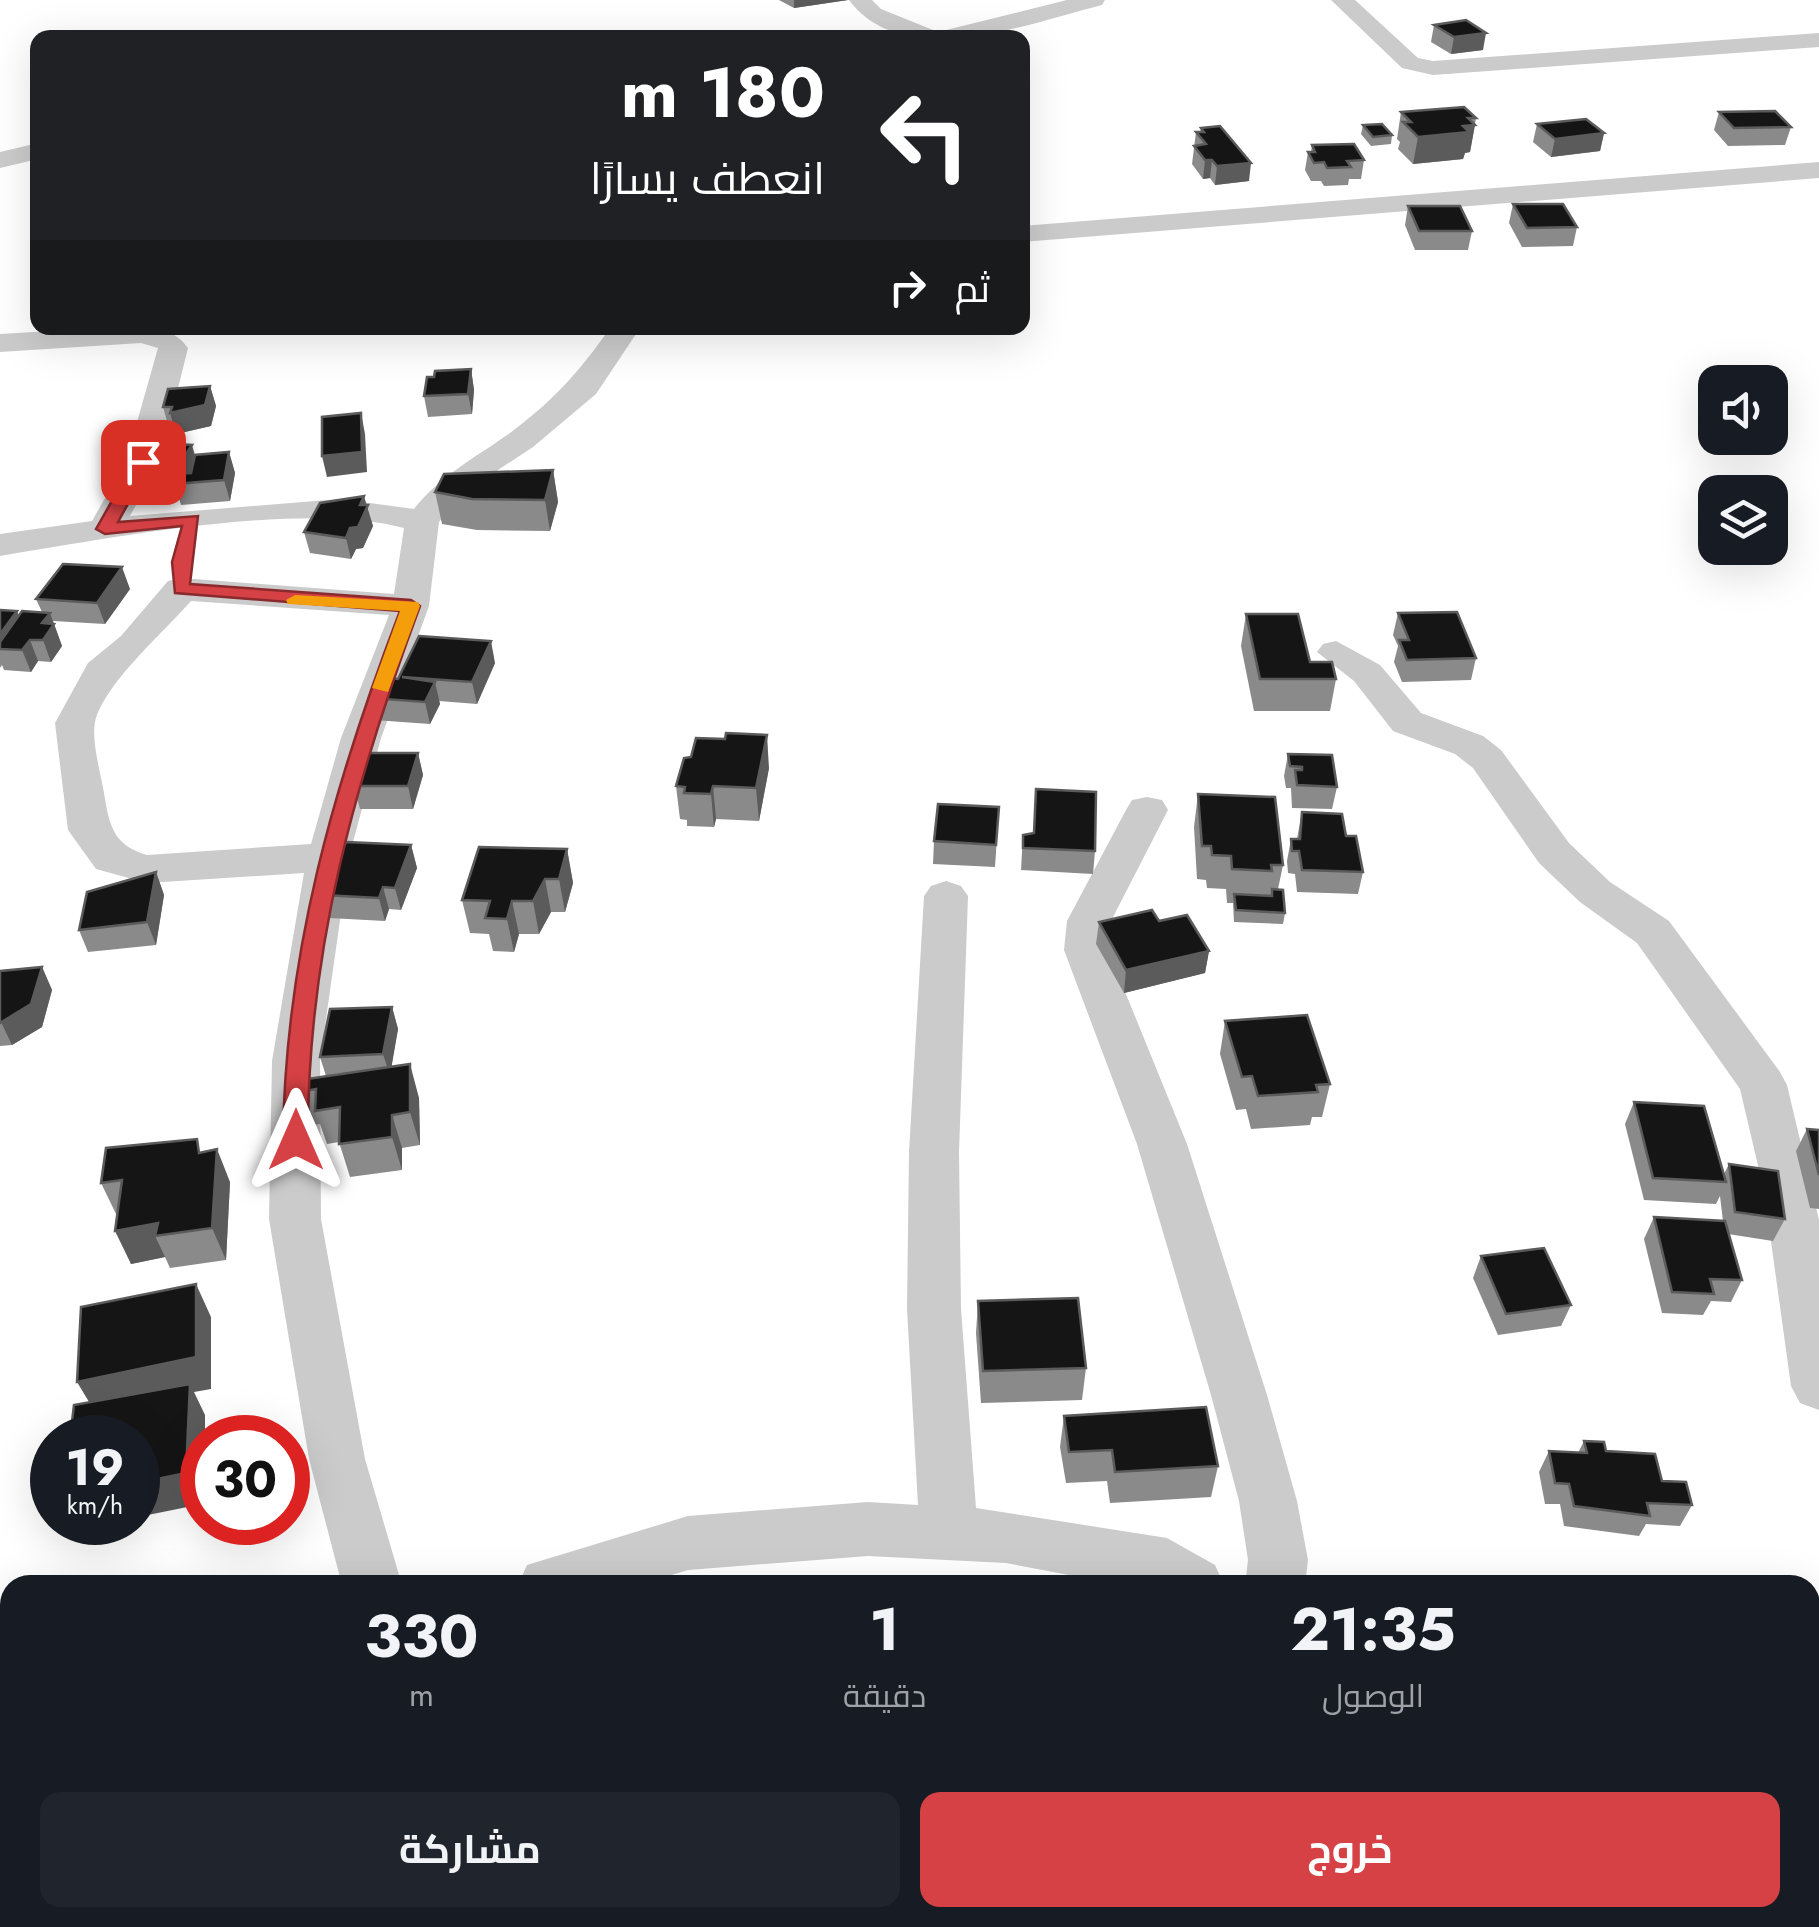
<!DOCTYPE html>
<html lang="ar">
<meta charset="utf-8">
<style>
body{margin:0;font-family:Jost,Cairo,sans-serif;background:#20242c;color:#f1f3f6;direction:rtl;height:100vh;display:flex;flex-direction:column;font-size:38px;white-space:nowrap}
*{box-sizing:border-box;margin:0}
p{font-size:32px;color:#9ea1a6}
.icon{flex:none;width:55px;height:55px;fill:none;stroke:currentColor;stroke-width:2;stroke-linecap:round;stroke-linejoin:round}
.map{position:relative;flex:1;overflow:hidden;direction:ltr}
.side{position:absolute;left:0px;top:1575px;width:1820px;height:352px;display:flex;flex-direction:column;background:#171b24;border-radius:30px 30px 0 0;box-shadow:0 10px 40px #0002;direction:rtl}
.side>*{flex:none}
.hud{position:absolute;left:30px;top:30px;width:1000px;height:305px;border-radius:20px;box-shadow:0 10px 40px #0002;direction:rtl;background:#202124;color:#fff;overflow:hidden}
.fabs{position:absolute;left:1698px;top:365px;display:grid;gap:20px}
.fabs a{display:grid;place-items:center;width:90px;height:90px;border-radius:20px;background:#171b24;box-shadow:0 10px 40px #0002;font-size:50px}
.speed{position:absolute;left:30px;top:1415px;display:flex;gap:20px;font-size:50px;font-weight:700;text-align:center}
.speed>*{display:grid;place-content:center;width:130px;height:130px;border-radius:50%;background:#171b24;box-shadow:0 10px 40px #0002;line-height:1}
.speed small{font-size:25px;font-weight:400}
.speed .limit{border:15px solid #d22;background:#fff;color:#111}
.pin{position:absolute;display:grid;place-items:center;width:85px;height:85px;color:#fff;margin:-42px;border-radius:20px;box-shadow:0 5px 15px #0006}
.me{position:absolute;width:110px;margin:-55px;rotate:0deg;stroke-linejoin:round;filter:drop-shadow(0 0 8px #0008)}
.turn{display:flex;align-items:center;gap:35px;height:210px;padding:0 40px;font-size:45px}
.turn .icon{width:130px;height:130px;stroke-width:2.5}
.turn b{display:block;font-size:70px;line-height:85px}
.then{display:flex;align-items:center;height:95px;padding:0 40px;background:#0003;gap:20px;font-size:38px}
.eta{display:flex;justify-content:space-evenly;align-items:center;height:170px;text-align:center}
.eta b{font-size:60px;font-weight:700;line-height:70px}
.cta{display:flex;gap:20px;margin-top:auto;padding:20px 40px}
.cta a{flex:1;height:115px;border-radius:20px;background:#d54144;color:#fff;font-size:40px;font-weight:700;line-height:115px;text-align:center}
.cta a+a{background:#20242c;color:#f1f3f6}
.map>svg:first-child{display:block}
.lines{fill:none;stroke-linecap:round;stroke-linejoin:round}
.minor{fill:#cbcbcb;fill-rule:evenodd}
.wall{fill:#8a8a8a}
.shaded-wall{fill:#5b5b5b}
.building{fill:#151515;stroke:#5b5b5b;stroke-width:2.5}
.route{fill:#d54144;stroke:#8a2a2c;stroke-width:2.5}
.slow{fill:#f59e0b}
</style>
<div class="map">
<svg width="1819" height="1927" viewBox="0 0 1819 1927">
<rect width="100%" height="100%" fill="#fff"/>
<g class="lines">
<g class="minor">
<path d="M849,0h23l9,9 57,23 129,-32h38l-3,5c-72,18 -199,68 -253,-5z"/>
<path d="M1331,0h24l63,58 15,3 386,-28v14l-386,28 -31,-7z"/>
<path d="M38,143v16l-38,9v-16z"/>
<path d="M1819,162v16l-797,64v-16z"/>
<path d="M102,328c29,0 68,-7 86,20l-28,113 -30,55 210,-17 74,10c27,-34 61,-51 96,-76 43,-32 70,-62 100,-105h30l-44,66 -63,53 -73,48 -21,27 -10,84 -48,132 -32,119 -29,204 1,158 44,240 37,126h-60l-33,-126 -40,-240 3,-158 32,-188 -157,10 -51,-14 -28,-39 -13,-107 33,-60 33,-27 47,-55 13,-3 213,16 10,-66c-100,-28 -298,11 -404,28v-22l92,-13 34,-60 32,-113 -17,-5 -141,9v-18zM191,601l198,14 -48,123 -30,106 -164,11c-31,-9 -37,-26 -42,-56 -3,-22 -14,-56 -10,-77 9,-38 69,-90 96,-121z"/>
<path d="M1336,641l44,24 41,48 62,23 18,14 68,93 41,39 59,39 111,151 7,13 32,135v190l-19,-7 -9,-17 -27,-195 -24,-102 -103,-146 -57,-41 -41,-39 -66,-95 -18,-14 -62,-23 -39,-50 -37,-29 6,-8z"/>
<path d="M1147,797l15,3 6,10 -57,111 -3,29 79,194 80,251 30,106 11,59 -3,25h-60l3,-25 -9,-59 -28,-106 -74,-251 -73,-194 3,-29 59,-111 6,-10z"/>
<path d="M946,881l15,5 7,10 -9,256 2,157 15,199 191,30 48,27 9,20h-102l-116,-22 -138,-7 -180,14 -49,15h-121l9,-20 161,-49 180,-14 50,3 -11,-196 2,-157 15,-256 7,-10z"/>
<path d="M10,1708v64l-10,3v-64z"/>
<path d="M1340,1918h68l2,9h-68z"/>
</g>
</g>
<g class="wall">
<path d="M779,0h69l-54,8z"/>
<path d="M1434,25l49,25 -32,4 -20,-12z"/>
<path d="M1401,112l75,6 -6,34 -5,1 -2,6 -50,5 -15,-15 2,-7 -3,-3z"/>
<path d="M1719,112l72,15 -6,18 -57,1 -14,-16z"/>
<path d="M1537,124l67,9 -4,18 -49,6 -18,-15z"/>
<path d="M1363,125l29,10 -1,9 -20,2 -10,-12z"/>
<path d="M1201,128l48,53 -34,4 -5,-7 -7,1 -11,-15 4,-32h4z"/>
<path d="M1312,145l52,15 -3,19h-12l-1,6 -24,1 -3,-5h-10l-6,-11 3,-18h3z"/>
<path d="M1513,204l64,23 -4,19 -51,1 -13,-24z"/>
<path d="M1408,206l64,25 -4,19h-53l-10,-25z"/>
<path d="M471,369l3,21 -2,24 -44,3 -4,-21 10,-19z"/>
<path d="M210,386l6,20 -5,20 -35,8 -2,-7 -5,1 -6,-21z"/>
<path d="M229,452l6,21 -5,28 -49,4 -3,-10 -2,2 -43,-2 -7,-21 69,-19z"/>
<path d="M553,470l5,32 -8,29 -73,-1 -35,-6 -7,-32z"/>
<path d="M366,505l7,21 -10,22 -7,1 -5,10 -41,-6 -6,-21z"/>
<path d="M130,589l-25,35 -52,-3 9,25 -11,16 -13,-1 -7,11 -27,-2 -2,-5 -2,3v-58l17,1 2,5 23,-4 -6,-13z"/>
<path d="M1398,613l78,45 -5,22 -69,2 -8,-20 4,-16 -5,-11z"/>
<path d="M1246,614l64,48 26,17 -6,32h-76l-13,-65z"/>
<path d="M495,663l-18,41 -38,-3 1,3 -10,20 -56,-4 -5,-22 29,-19z"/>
<path d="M418,753l5,22 -10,34h-53l-6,-23z"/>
<path d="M1288,754l49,33 -5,22 -40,-1 -1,-20h-5l-2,-12z"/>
<path d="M769,768l-10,53 -43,-2 -2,8 -27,-1v-6l-7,-1 -4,-33z"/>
<path d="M1198,794l85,71 -5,24 7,24 -2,11 -49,-2 -1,-19h-6l-1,-14 -19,-1 -1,-8 -9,-1 -3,-52z"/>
<path d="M999,807l-4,60 -62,-3 1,-23z"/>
<path d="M1302,812l44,24 17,36 -5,22 -61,-2 -2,-18 -7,-1 -1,-12 4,-22h6z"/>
<path d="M1034,833l61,18 -2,23 -72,-4 2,-35z"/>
<path d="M411,845l6,23 -16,42 -12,-1 -4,12 -56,-3 -6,-23z"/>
<path d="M567,849l6,34 -8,29h-14l-12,22h-20l-5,18 -21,-1 -4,-17 -19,-1 -8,-33z"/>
<path d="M156,872l8,23 -8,50 -68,7 -9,-22z"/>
<path d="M1159,921l50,30 -4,22 -81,20 -28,-49 3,-22z"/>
<path d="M42,967l10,23 -10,37 -30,18 -12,1v-75z"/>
<path d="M392,1007l6,22 -7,38 28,31 1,47 -18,3v22l-52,7 -11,-35 -12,2 -7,-20 -9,1 -11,-33 26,-16 -6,-19z"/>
<path d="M1225,1021l105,63 -8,33h-10l-2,8 -59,4 -5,-20 -10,1 -16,-56z"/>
<path d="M1634,1102l90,72 5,-10 56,55 -12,22 -45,-7 14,46 -11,22 -20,-1 -8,14 -41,-2 -18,-74 10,-22 69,4 -3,-25 -4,8 -72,-4 -19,-76z"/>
<path d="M1807,1129l12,1v79l-9,-1 -14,-57z"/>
<path d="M202,1152l28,30 -4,78 -56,8 -5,-11 -34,7 -14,-48 -16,-33z"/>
<path d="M1481,1256l90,49 -10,21 -63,9 -25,-57z"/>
<path d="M978,1301l108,67 -4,32 -101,3 -5,-70z"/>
<path d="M1064,1416l154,50 -7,31 -101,6 -3,-22 -41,2 -6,-36z"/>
<path d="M1584,1441l78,40 30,24 -12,21 -34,-2 -7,12 -75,-10 -4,-22h-15l-6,-32 10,-21 29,2z"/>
<path d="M1587,1918h121l2,9h-122z"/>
</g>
<g class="shaded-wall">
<path d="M794,0h54l-54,8z"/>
<path d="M1486,33l-3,17 -32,4 3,-17z"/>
<path d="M1475,125l-5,27 -5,1 -2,6 -50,5 5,-27 45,-11z"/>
<path d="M1604,133l-4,18 -49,6 4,-18z"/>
<path d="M1205,160h7l-2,18 -7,1z"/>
<path d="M1251,163l-2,18 -34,4 2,-19z"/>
<path d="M471,369l3,21 -2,24 -4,-20z"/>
<path d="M210,386l6,20 -5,20 -35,8 -6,-21z"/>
<path d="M361,413l4,21 2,38 -40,5 -5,-21z"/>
<path d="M192,445l6,21 -12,17 -12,1 4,11 -2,2 -6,-20z"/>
<path d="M229,452l6,21 -5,28 -6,-21z"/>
<path d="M553,470l5,32 -8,29 -5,-31z"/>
<path d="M364,496l9,30 -10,22 -7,1 -5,10 -5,-21z"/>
<path d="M122,567l8,22 -25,35 -8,-21z"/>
<path d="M17,611l8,22 -25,16v-15z"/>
<path d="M50,613l12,33 -11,16 -8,-22 -1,-17z"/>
<path d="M30,640l8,21 -7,11 -9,-22z"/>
<path d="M491,641l4,22 -18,41 -5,-22z"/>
<path d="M435,682l5,22 -10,20 -5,-22z"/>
<path d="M767,735l2,33 -10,53 -3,-33z"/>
<path d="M418,753l5,22 -10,34 -5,-23z"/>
<path d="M713,786l3,33 -2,8 -3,-33z"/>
<path d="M411,845l6,23 -16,42 -6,-22z"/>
<path d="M567,849l6,34 -8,29 -6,-33z"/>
<path d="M156,872l8,23 -8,50 -9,-23z"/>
<path d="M545,879l6,33 -12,22 -6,-33z"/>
<path d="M383,887l6,22 -4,12 -6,-23z"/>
<path d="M512,901l7,33 -5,18 -7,-33z"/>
<path d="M1209,951l-4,22 -81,20 2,-23z"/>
<path d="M42,967l10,23 -10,37 -30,18 -11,-23z"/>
<path d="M392,1007l6,22 -8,47 -7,-22z"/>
<path d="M410,1064l9,34 1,47 -10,-33z"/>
<path d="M392,1115l10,33v22l-10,-33z"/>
<path d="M217,1149l13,33 -4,78 -14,-32z"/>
<path d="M158,1223l-3,13 10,21 -34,7 -16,-33z"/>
<path d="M196,1284l15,33v72l-17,3 11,23v23h-3v66l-64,13v-34l-61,-101z"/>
</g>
<g class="building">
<path d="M1466,20l20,13 -32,4 -20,-12z"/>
<path d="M1464,107l12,11h-8l7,7 -12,1 6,6 -51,5 -15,-15h8l-10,-10z"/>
<path d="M1775,111l16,16 -57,1 -15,-16z"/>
<path d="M1586,119l18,14 -49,6 -18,-15z"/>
<path d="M1382,124l10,11 -19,2 -10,-12z"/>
<path d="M1220,126l31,37 -34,3 -5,-6h-7l-11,-14 12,-2 -10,-12h8l-3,-4z"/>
<path d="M1354,144l10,16 -17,1 4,6 -24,1 -3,-6 -10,1 -6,-11h7l-3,-7z"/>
<path d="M1513,204h50l14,23 -50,1z"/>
<path d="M1408,206h52l12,25h-53z"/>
<path d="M471,369l-3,25 -44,2 3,-19h7l1,-6z"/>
<path d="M210,386l-5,19 -35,8 2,-6h-9l5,-18z"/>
<path d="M361,413l1,39 -40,4v-39z"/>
<path d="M149,443l43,2 -22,32 -44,-3z"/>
<path d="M229,452l-5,28 -50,4 3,-10 14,-1 4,-18z"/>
<path d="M553,470l-8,30 -73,-1 -37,-7 9,-18z"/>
<path d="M364,496l-4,9h8l-10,22 -8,1 -4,10 -42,-6 16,-29z"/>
<path d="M63,564l59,3 -25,36 -61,-4z"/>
<path d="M0,610l17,1 -17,23z"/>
<path d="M22,611l28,2 -8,10 12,1 -11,16h-13l-8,10 -22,-1v-7z"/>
<path d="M1457,612l19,46 -69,2 -8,-20h10l-11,-27z"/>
<path d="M1246,614h52l12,48h22l4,17h-76z"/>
<path d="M419,636l72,5 -19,41 -70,-5 33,5 -10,20 -56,-4 11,-21 18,2z"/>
<path d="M726,733l41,2 -11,53 -43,-2 -2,8 -27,-1 1,-6 -9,-1 8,-28 7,-1 5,-19 29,1z"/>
<path d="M365,753h53l-10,33h-54z"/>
<path d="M1288,754l44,1 5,32 -40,-2 -2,-15h7v-3l-12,-1z"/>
<path d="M1036,789l60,3 -1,59 -72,-3v-13l11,-2z"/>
<path d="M1198,794l77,3 8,68h-12l1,6 -40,-2 -1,-13 -19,-1 -1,-9h-9z"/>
<path d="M938,804l61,3 -3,38 -62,-4z"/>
<path d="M1302,812l40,2 4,22h10l7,36 -61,-2 -3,-19h-7l-1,-12h9z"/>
<path d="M346,842l65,3 -16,43 -12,-1 -4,11 -56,-3z"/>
<path d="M479,847l88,2 -8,30h-14l-12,22h-21l-5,18 -22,-1 5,-17 -28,-1z"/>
<path d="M156,872l-9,50 -68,8 8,-38z"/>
<path d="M1272,889l11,1 2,23 -49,-3 -2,-16 38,2z"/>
<path d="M1152,910l7,11 28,-6 22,36 -83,19 -27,-48z"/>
<path d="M42,967l-11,37 -31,19v-52z"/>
<path d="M392,1007l-9,47 -63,3 10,-48z"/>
<path d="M1307,1015l23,69 -14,1 2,7 -60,4 -6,-20 -10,1 -17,-56z"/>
<path d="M410,1064v48l-18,3v22l-53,7 1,-37 -25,4 1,-22 -16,3v-12z"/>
<path d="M1634,1102l70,4 22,76 -73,-4z"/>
<path d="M1807,1129l12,1v45z"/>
<path d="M197,1139l2,14 18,-4 -5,79 -57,8 3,-13 -43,8 7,-51 -21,3 5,-35z"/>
<path d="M1729,1164l49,7 7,48 -50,-7z"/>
<path d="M1654,1217l71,4 17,59 -32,-1 4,15 -42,-2z"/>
<path d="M1544,1248l27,57 -65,9 -25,-58z"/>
<path d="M196,1284v73l-119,25 4,-75z"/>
<path d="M1078,1298l8,70 -103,3 -5,-70z"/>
<path d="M190,1384l-4,89 -48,10v-45h-68l4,-33z"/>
<path d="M1206,1407l12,59 -103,6 -3,-22 -43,2 -5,-36z"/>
<path d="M1584,1441l20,1 2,9 49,3 7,27 24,1 6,23 -45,-2 3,13 -76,-10 -5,-22 -14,-1 -6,-32 38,2z"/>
<path d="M1610,1918h98l2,9h-99z"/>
</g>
<path class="route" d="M143,456l8,6 -33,60 80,-6 -8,68 221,16 9,6c-65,175 -113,345 -112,534l-12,10 -13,-10c2,-187 51,-356 117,-529l-225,-18 -3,-31 10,-36 -77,8 -9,-5 38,-67z"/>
<path class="slow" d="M295,595l123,7 2,4 -32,86 -16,-4 28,-77 -112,-7 -2,-4z"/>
</svg>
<div class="fabs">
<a><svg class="icon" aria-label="sound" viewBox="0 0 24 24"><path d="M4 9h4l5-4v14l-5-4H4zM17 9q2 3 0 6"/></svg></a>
<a><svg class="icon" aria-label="layers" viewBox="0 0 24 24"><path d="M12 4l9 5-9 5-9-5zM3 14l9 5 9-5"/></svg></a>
</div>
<div class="speed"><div>19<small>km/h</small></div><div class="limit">30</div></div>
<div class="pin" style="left:143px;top:462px;background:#d93025"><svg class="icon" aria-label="arrive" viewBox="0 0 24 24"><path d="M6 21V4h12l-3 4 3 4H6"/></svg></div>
<svg class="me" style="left:296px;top:1140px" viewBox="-20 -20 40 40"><path d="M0-17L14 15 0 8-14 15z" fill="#d54144" stroke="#fff" stroke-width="4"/></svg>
<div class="hud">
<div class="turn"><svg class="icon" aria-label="left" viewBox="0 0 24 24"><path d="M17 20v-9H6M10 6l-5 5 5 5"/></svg><div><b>180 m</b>انعطف يسارًا</div></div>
<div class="then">ثم<svg class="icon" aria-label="right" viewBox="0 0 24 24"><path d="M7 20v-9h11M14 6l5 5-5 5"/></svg></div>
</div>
<section class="side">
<div class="eta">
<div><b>21:35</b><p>الوصول</p></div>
<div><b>1</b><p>دقيقة</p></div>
<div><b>330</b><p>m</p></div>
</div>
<div class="cta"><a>خروج</a><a>مشاركة</a></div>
</section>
</div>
